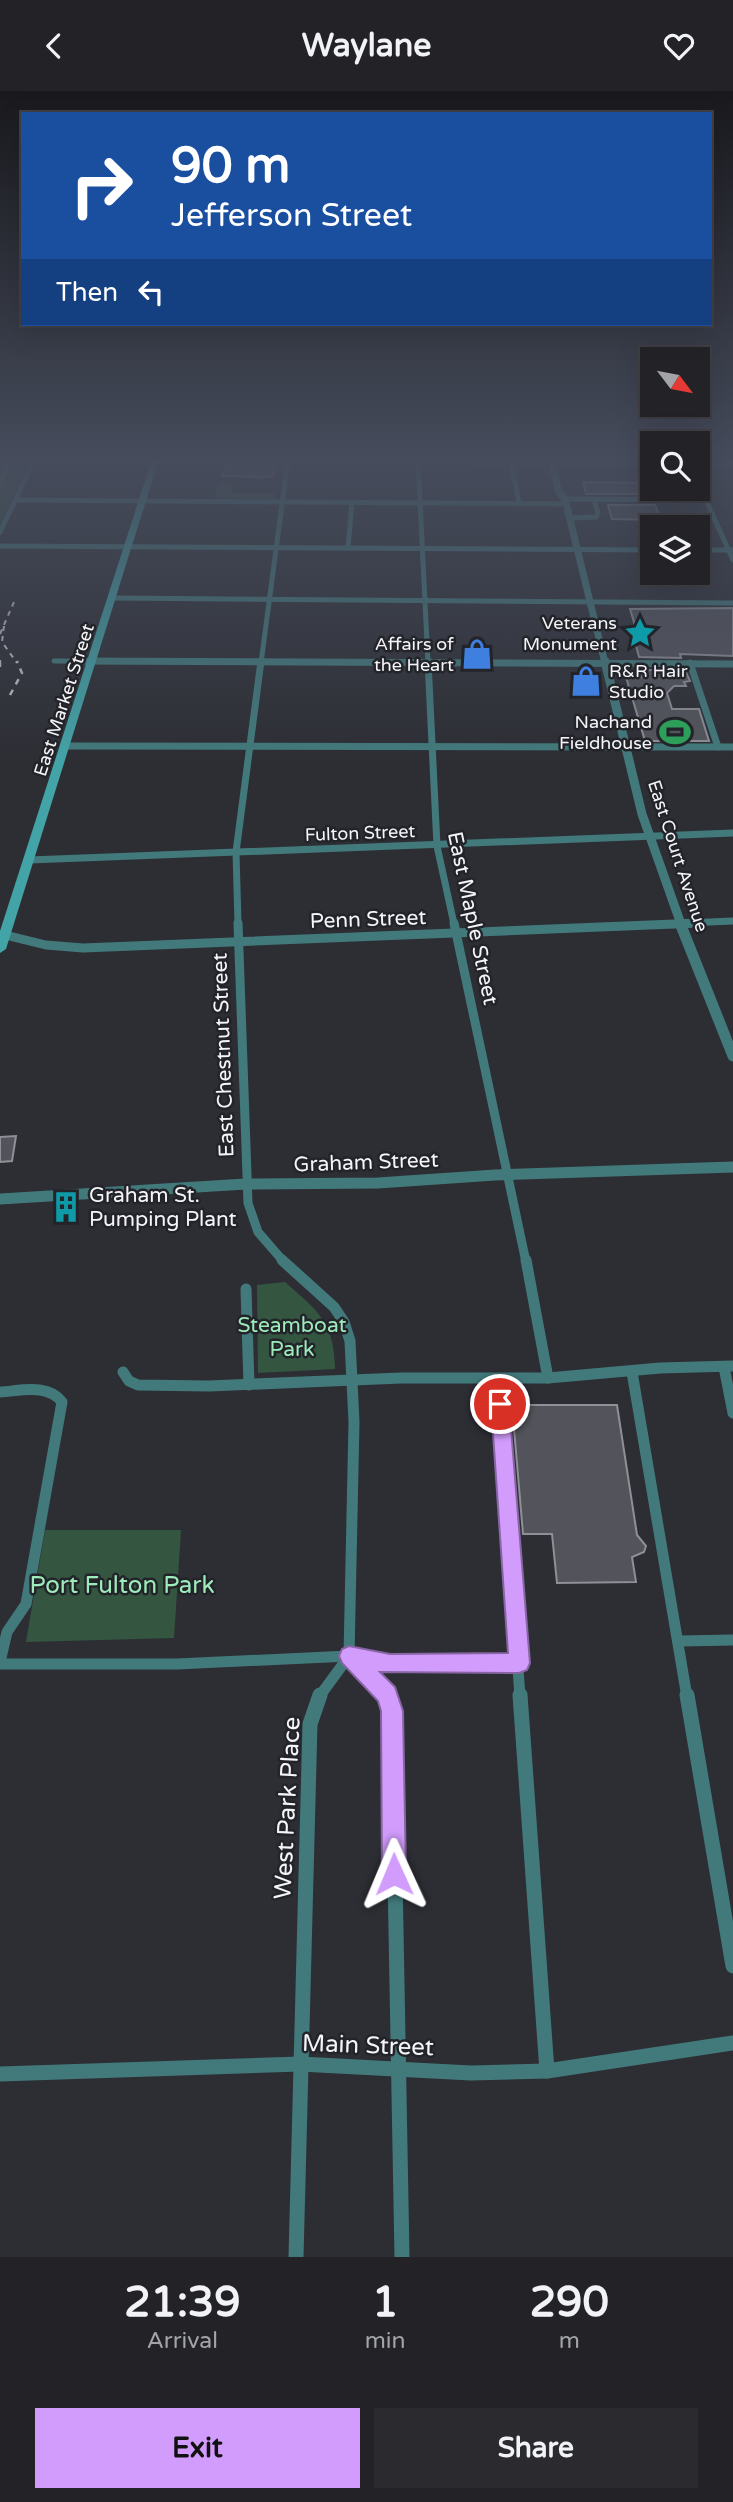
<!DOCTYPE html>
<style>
body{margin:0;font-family:"Varela Round",sans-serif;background:#2a2a2f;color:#f1f3f6;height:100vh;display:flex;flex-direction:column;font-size:26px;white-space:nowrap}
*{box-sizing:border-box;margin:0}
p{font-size:23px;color:#a2a4a7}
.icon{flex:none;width:38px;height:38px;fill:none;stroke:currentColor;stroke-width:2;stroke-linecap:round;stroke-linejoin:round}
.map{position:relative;height:2166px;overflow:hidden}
.panel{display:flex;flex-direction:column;background:#222227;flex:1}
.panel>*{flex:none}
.banner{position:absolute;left:21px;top:21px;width:691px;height:214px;border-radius:0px;box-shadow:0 7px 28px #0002,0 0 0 2px #3f3f44;background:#1a4fa0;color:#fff;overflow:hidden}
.needle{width:46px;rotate:122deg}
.controls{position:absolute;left:640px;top:256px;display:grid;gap:14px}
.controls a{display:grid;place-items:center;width:70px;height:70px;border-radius:0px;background:#222227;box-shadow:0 7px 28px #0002,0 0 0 2px #3f3f44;font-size:35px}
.pin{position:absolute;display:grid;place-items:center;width:60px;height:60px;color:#fff;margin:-30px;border:4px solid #fff;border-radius:50%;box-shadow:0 2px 7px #0007}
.me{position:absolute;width:77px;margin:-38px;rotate:359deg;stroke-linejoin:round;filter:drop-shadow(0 0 5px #0008)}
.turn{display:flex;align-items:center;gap:24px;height:147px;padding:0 35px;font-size:32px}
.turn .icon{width:91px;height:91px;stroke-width:2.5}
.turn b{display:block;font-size:49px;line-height:60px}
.then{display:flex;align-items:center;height:66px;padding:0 35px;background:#0003;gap:14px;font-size:26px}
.eta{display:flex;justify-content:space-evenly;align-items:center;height:119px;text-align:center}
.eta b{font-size:42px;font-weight:700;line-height:49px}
.action{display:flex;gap:14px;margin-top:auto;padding:14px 35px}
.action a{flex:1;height:80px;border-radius:0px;background:#d29cfd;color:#111;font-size:28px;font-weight:700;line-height:80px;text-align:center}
.action a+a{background:#2a2a2f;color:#f1f3f6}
header{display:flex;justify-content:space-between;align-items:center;height:91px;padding:0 35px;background:#222227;font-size:32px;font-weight:700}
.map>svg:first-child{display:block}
.green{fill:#345641}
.building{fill:#53545b;stroke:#8e8f97;stroke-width:2}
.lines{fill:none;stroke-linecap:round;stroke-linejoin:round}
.minor-far4{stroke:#427a7c;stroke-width:5}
.minor-far3{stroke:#427a7c;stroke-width:7}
.minor-far2{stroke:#427a7c;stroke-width:9}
.minor-far1{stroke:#427a7c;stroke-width:11}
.minor{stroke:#427a7c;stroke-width:15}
.tertiary-far2{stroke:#427a7c;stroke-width:7}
.tertiary-far1{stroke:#427a7c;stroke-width:9}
.tertiary{stroke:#427a7c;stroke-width:11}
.secondary{fill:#43a4a8;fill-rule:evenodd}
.rail-far1{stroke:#c2c2c7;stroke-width:2;stroke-dasharray:5 5;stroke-linecap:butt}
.rail{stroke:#c2c2c7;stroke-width:2.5;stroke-dasharray:6 6;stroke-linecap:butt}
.route{fill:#d29cfd;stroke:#8865a4;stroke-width:2}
.labels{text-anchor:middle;stroke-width:5;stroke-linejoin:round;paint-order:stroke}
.far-poi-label{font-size:18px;fill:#f4f4f9;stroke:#23242a;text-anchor:end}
.far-street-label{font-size:18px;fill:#f4f4f9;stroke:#23242a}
.street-label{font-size:21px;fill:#f4f4f9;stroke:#23242a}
.poi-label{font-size:21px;fill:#f4f4f9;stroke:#23242a;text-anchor:start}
.park-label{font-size:21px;fill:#9debbb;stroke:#23242a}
.near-park-label{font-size:24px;fill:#9debbb;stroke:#23242a}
.near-street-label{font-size:24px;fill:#f4f4f9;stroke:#23242a}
</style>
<header><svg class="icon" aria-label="back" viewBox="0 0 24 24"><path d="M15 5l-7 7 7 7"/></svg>Waylane<svg class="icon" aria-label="heart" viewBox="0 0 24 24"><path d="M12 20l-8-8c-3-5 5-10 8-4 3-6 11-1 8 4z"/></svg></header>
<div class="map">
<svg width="733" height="2166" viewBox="0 0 733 2166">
<rect width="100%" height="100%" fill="#2d2e34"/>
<g class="green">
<path d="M4,368h25l-29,66v-58z"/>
<path d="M233,390l-2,12h43l2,-7 -2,13 -59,-1 3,-15z"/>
<path d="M285,1191c34,30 49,40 50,87l-77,4 -1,-88z"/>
<path d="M45,1439h136l-7,108 -148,4z"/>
</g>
<g class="building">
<path d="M226,375h49l-2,10 -10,1 -41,-1z"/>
<path d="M583,391l60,1 10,1v4l-12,6h-55z"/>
<path d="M608,414h47l6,15 -49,-1z"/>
<path d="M733,517v48l-53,-2 1,4 -42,-1 -4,-15h5l-10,-33z"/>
<path d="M639,579h46l5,11 -6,1 2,4h-12l-7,7 5,16h27l10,32h-64l-19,-64h15z"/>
<path d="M16,1045l-4,25 -12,1v-25z"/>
<path d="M512,1314h105l20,130 9,11 -2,6 -12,5 4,25 -79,1 -5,-49h-29z"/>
</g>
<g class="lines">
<g class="minor-far4">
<path d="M418,368l10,204"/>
<path d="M511,370l8,42"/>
<path d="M698,391l35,78"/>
<path d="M0,393l10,-25"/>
<path d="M565,408l141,1"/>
<path d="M15,409l551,4"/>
<path d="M570,427l26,-1 2,-4 -4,-13"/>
<path d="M0,441l34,-72"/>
<path d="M0,455l653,4"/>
<path d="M348,457l4,-46"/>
<path d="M698,459h35"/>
<path d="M114,507l619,5"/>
<path d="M54,570l419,2"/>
<path d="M261,572l27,-204"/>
</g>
<g class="minor-far3">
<path d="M77,570l656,3"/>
<path d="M428,570l9,185 17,78"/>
<path d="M690,572l28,84"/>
<path d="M66,655l667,1"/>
<path d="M30,769l703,-27"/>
<path d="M238,833l-2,-72 25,-191"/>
<path d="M662,833l71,-3"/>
</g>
<g class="minor-far2">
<path d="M238,832l10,280 10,29 26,30"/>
<path d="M454,832l72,339"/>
<path d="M5,844l41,10 37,3 616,-25"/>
</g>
<g class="minor-far1">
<path d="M282,1169l52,47 10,15 6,19 4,81 -5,234"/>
<path d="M526,1169l22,118"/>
<path d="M246,1198l3,96"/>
<path d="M724,1276l9,46"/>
<path d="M123,1281l6,9 9,4 71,1 192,-8h147l112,-10 73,-2"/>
<path d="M632,1281l55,325"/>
<path d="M498,1288l22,318"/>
<path d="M0,1301c20,-1 48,-9 62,10l-36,202 -19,28 -7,30"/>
<path d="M680,1550l53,-1"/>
<path d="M349,1565l39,41"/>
<path d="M0,1573h177l172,-8 41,8 129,-1"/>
<path d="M319,1606l30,-41"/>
</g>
<g class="minor">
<path d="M387,1604l5,16 10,546"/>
<path d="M520,1604l27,376"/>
<path d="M687,1604l46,271"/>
<path d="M0,1983l300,-10 171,9 76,-2 186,-28"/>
<path d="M296,2166l14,-533 10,-29"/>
</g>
<g class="tertiary-far2">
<path d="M34,368l619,3"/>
<path d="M551,368l8,34 6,6 40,164"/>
<path d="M698,372h35"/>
</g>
<path class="tertiary-far1" d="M605,570l37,153 39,110"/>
<g class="tertiary">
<path d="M680,832l53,133"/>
<path d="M0,1108l246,-15 132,-1 117,-8 238,-8"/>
</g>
<path class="secondary" d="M152,368h7l-153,490 -6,4v-22z"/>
<g class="rail-far1">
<path d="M4,535l-2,16 15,21"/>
<path d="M0,543l14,-32"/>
<path d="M0,569v3"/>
</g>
<g class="rail">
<path d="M0,570v12"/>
<path d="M10,604l12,-22 -5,-12"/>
</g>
</g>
<linearGradient id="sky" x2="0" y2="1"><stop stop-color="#19191d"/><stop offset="0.55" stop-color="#464c5c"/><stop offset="1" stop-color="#464c5c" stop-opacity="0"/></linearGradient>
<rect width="733" height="671" fill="url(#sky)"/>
<path class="route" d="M500,1305l7,3 2,5 21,259 -3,7 -8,3 -139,-1 15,15 8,24 3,163 -4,9 -8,3 -8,-3 -4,-9 -1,-163 -3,-10 -36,-38 -3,-7 3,-7 7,-3 41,8 118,-1 -17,-249 2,-5z"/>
<defs>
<symbol id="sight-bare" viewBox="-9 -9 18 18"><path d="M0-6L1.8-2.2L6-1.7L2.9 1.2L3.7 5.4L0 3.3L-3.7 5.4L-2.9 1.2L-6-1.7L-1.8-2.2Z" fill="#0f9aa8" stroke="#23242a" stroke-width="2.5" paint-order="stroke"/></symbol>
<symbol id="shop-bare" viewBox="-9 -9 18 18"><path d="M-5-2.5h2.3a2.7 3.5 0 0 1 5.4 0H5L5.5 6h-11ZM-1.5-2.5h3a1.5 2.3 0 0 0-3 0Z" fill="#3f7fe0" stroke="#23242a" stroke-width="2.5" paint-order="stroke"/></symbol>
<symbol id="stadium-bare" viewBox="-9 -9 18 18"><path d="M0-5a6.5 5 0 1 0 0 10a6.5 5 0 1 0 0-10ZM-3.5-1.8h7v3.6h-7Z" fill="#2e9e5b" stroke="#23242a" stroke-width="2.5" paint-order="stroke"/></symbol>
<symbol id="building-bare" viewBox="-9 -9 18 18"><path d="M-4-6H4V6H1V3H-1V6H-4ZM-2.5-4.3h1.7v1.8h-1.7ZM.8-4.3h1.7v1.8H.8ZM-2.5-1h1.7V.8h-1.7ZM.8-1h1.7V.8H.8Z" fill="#0f9aa8" stroke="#23242a" stroke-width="2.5" paint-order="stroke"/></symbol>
</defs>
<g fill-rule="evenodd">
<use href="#sight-bare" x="618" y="520" width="44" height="44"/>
<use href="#shop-bare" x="455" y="541" width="44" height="44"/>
<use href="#shop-bare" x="564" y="568" width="44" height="44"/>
<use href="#stadium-bare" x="653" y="619" width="44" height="44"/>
<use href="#building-bare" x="44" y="1094" width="44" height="44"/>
</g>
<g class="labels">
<g class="far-poi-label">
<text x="617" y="538">Veterans<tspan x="617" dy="21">Monument</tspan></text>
<text x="454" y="559">Affairs of<tspan x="454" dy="21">the Heart</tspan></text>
<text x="609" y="586" text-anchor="start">R&amp;R Hair<tspan x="609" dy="21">Studio</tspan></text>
<text x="652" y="637">Nachand<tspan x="652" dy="21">Fieldhouse</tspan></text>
</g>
<g class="far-street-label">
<text transform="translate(64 609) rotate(-72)" y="6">East Market Street</text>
<text transform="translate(360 742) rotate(-2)" y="6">Fulton Street</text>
<text transform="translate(678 765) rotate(72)" y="6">East Court Avenue</text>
</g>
<g class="street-label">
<text transform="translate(473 827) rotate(78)" y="7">East Maple Street</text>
<text transform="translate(368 828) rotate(-2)" y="7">Penn Street</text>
<text transform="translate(223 964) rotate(-92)" y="7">East Chestnut Street</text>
<text transform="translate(366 1071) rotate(-2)" y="7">Graham Street</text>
</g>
<g class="poi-label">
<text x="89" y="1111">Graham St.<tspan x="89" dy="24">Pumping Plant</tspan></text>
</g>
<g class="park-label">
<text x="292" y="1241">Steamboat<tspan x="292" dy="24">Park</tspan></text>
</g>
<g class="near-park-label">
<text x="122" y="1502">Port Fulton Park</text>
</g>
<g class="near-street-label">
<text transform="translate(287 1717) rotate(-87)" y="8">West Park Place</text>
<text transform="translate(368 1954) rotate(2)" y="8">Main Street</text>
</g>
</g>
</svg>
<div class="controls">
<a><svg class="needle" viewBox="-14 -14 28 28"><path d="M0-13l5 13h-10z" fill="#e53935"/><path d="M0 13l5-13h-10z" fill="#a2a4a7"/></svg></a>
<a><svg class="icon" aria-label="search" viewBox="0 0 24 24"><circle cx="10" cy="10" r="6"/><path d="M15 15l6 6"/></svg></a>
<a><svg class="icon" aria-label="layers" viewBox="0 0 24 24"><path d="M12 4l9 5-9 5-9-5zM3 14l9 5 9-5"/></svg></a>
</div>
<div class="pin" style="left:500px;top:1313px;background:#d93025"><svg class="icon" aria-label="arrive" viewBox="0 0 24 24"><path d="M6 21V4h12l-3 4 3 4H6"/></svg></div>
<svg class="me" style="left:394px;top:1783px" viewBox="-20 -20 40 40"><path d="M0-17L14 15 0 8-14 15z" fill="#d29cfd" stroke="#fff" stroke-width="4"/></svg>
<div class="banner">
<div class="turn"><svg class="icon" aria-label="right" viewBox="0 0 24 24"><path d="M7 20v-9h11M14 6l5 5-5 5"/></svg><div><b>90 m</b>Jefferson Street</div></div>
<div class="then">Then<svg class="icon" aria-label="left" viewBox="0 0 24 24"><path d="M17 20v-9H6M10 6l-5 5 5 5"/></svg></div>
</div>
</div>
<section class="panel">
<div class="eta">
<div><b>21:39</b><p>Arrival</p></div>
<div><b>1</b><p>min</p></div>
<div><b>290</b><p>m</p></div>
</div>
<div class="action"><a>Exit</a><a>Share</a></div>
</section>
